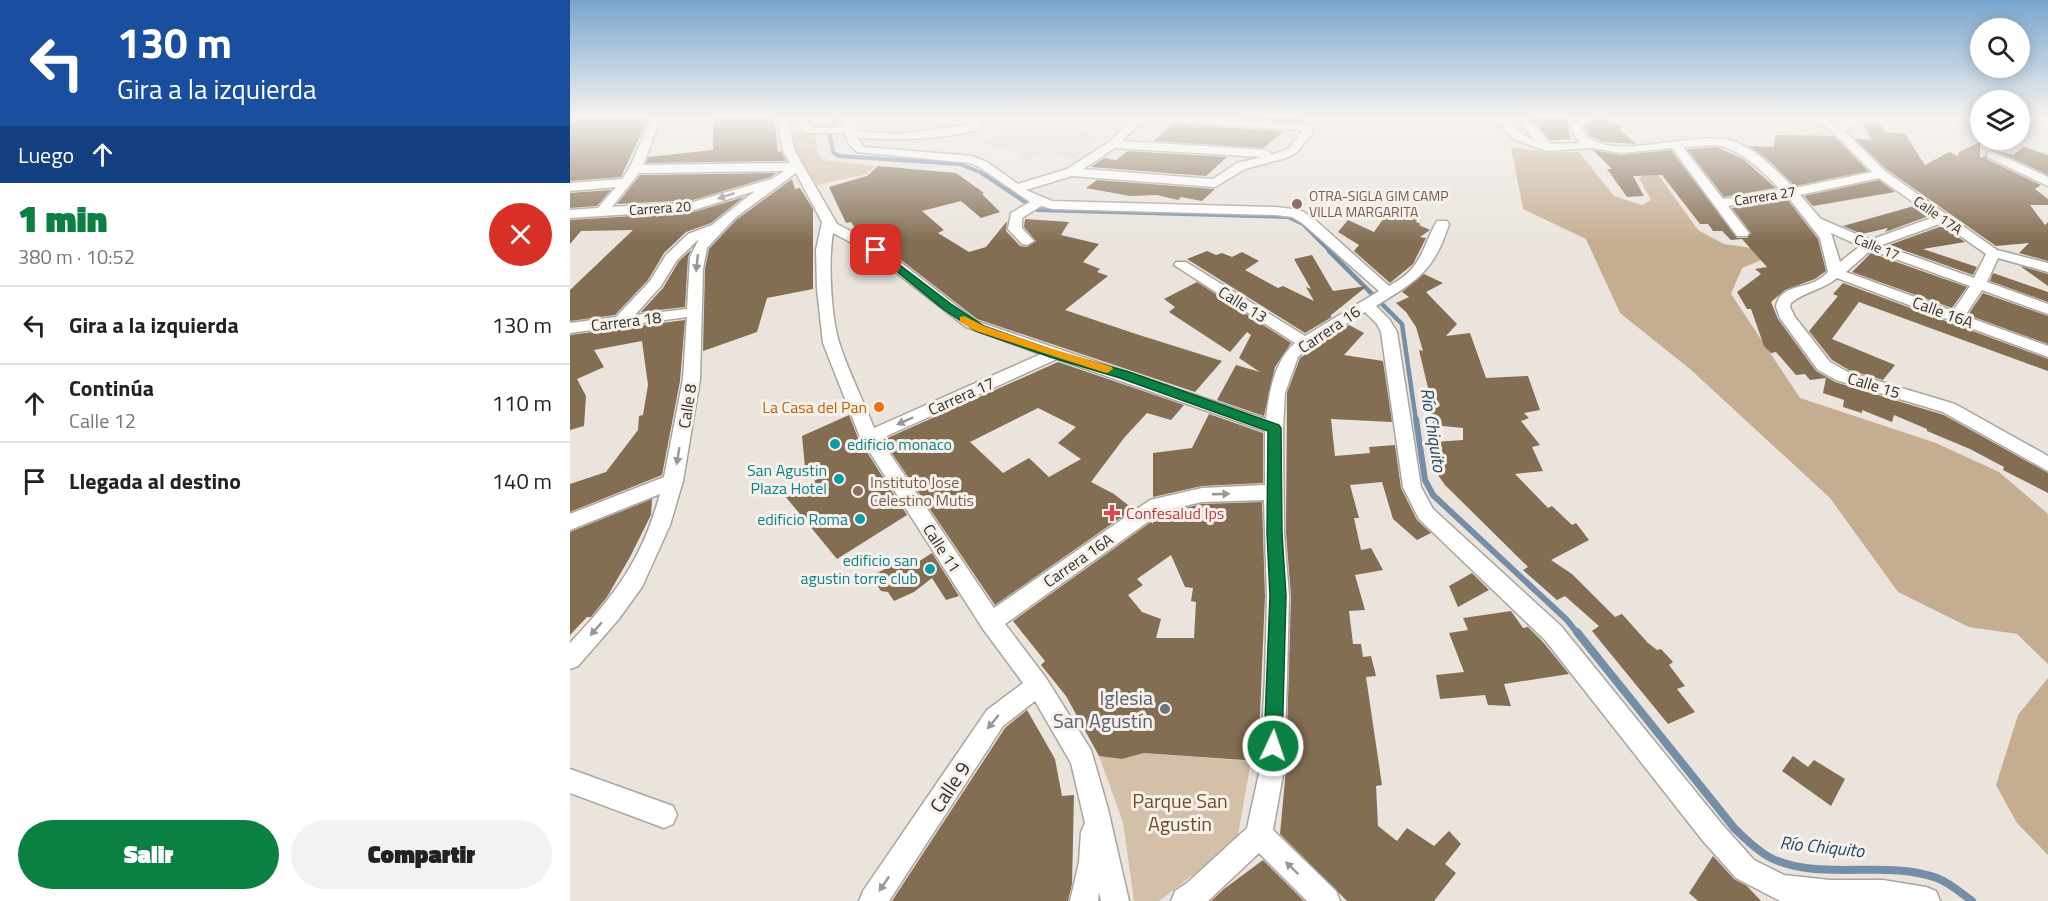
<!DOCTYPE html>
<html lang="es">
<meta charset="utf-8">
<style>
body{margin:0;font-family:"Titillium Web",sans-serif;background:#f2f2f2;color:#222;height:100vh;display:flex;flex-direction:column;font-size:22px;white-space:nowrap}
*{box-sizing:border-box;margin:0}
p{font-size:20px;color:#767676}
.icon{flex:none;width:33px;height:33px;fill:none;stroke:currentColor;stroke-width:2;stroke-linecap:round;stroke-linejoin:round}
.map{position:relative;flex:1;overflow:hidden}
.sheet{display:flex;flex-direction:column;background:#fff;width:570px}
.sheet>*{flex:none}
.hud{background:#1a4fa0;color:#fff;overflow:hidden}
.tools{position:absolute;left:1400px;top:18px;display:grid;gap:12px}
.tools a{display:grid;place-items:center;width:60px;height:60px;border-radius:50%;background:#fff;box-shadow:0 3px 15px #0003;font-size:30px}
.pin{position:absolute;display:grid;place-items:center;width:51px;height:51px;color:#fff;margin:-26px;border-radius:12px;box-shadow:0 3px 9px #0006}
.me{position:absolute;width:66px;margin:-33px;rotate:3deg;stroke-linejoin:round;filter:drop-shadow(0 0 4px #0008)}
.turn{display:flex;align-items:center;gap:21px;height:126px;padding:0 18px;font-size:27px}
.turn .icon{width:78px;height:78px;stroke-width:2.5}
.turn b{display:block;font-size:42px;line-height:51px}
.then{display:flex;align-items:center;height:57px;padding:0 18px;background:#0003;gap:12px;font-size:22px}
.round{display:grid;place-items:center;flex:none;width:63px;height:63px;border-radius:32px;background:#f2f2f2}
.headline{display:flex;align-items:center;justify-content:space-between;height:102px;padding:0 18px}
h1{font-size:36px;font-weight:800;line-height:45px;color:#0b8043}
.button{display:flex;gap:12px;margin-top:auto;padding:12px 18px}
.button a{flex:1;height:69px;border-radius:36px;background:#0b8043;color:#fff;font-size:24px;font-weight:800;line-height:69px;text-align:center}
.button a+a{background:#f2f2f2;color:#222}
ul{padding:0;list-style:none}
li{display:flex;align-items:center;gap:18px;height:78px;padding:0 18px;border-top:2px solid #e0e0e0}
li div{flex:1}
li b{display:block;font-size:22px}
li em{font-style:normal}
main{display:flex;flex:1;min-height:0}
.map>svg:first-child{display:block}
.built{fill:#e2d7cb}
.green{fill:#d4bfa8}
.forest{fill:#c5ad92}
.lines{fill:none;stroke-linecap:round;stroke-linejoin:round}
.stream-far3{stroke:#758ea7;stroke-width:4}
.stream-far2{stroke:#758ea7;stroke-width:4.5}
.stream-far1{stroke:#758ea7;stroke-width:6}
.stream{stroke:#758ea7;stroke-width:8}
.building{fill:#836d53;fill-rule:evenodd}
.minor-casing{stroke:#a9a49e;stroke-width:3}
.minor{fill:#fff;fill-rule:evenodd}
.oneway{fill:#989896}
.route{fill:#0b8043;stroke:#07532c;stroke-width:1.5}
.slow{fill:#f59e0b}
.education-dot{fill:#8d6e63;stroke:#f7f1eb;stroke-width:2}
.food-dot{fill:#e8710a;stroke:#f7f1eb;stroke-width:2}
.culture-dot{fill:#0f9aa8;stroke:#f7f1eb;stroke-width:2}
.health-dot{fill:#e0444e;stroke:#f7f1eb;stroke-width:2}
.worship-dot{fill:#6b7280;stroke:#f7f1eb;stroke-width:2}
.labels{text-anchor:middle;stroke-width:6;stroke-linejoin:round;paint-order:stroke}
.far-education-label{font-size:14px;fill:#785e54;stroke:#f7f1eb;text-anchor:start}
.far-street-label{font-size:14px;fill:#32302d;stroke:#f7f1eb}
.street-label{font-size:16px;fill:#32302d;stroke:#f7f1eb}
.food-label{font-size:16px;fill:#c56008;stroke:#f7f1eb;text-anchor:end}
.culture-label{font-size:16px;fill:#0d838f;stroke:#f7f1eb;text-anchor:end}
.education-label{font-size:16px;fill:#785e54;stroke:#f7f1eb;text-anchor:start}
.health-label{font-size:16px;fill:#be3a42;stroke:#f7f1eb;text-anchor:start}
.water-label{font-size:18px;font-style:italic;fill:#214a6f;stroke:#f7f1eb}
.near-worship-label{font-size:20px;fill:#5b616d;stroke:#f7f1eb;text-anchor:end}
.near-street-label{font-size:20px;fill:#32302d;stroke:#f7f1eb}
.near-park-label{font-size:20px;fill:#714e21;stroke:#f7f1eb}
</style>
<main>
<section class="sheet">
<div class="hud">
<div class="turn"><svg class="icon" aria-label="left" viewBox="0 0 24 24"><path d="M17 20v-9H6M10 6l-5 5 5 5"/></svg><div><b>130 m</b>Gira a la izquierda</div></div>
<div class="then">Luego<svg class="icon" aria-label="ahead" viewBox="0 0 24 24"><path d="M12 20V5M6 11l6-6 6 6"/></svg></div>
</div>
<div class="headline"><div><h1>1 min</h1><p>380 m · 10:52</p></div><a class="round" style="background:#d93025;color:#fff"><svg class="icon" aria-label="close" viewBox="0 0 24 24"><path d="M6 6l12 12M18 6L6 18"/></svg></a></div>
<ul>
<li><svg class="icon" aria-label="left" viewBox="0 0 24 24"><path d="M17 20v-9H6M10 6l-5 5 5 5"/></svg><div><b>Gira a la izquierda</b></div><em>130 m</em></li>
<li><svg class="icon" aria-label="ahead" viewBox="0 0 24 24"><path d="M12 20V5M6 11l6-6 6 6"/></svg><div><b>Continúa</b><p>Calle 12</p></div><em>110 m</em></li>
<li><svg class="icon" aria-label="arrive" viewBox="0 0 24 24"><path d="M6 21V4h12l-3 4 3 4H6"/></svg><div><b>Llegada al destino</b></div><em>140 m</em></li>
</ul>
<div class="button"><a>Salir</a><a>Compartir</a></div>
</section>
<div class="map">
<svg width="1478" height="901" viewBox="0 0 1478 901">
<rect width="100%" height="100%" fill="#eae4dd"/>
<path class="built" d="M450,121l44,6 42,12 -34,20 -23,-8 -25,9 -4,-10 -43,-5z"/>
<g class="green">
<path d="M229,131l7,4h9l3,18 5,7 52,6 -8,8 -50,11 -21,-33 -3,-20z"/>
<path d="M574,753l107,8 -14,80 -78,60h-25l-11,-79 -24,-66 23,3z"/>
</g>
<g class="forest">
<path d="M941,147l33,5h35l35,44 28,9 9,-5 -12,-22 15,-9 44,61 26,14 34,5 8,9 -24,10 -11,26 69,104 136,45 63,29 49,42v150l-31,-30 -48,-7 -71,-35 -68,-94 -140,-129 -70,-56 -34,-74 -63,-30z"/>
<path d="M1478,678v177l-31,-32 -21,-38 22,-70z"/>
</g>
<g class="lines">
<path class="stream-far3" d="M265,117l-5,19 3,16 6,4 120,8 21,8 57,38 251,7 15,7 28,28"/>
<path class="stream-far2" d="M759,251l73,73 14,97"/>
<path class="stream-far1" d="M846,419l9,61 8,15 134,125 11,14"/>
<path class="stream" d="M1007,632l158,197c11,10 22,22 36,29 49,24 114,1 166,20 13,5 24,15 35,23"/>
</g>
<g class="building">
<path d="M7,117h72l-28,60 -51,4v-60z"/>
<path d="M143,117h61l4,35 3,-1 5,10 -140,2 2,-6 65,-7z"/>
<path d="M663,117h70l-6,5z"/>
<path d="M961,117l37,1 -1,8 4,13 -21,1z"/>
<path d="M1030,117l23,10 -4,2 17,15 -33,-2 -13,-6 -6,-9z"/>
<path d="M1292,122l18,2 5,8 20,2 20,31 24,-13 9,4 1,-4 21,-10v16l5,-2 1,3 55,26 -6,4 13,10v6h-18l15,20 3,-3v39l-29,-8 10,-10 -33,3 -110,-77 -31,-30 17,1z"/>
<path d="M602,124l112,7 -21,17 -109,-7z"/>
<path d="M1205,135l59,1 34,35 -73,15 -27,-26 -19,-14 25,1z"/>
<path d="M1147,147l26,12 33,29 -52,9 -37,-48z"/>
<path d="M1454,147l24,8v20l-52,-24 17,4z"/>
<path d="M1023,150l28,5 50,-5 66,88h10l4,-5 -19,-25 55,-9 31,40 8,32 -11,8 -30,11 -14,12 7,17 38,52 19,11 109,33 104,58v20l-45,-23 1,-3 -34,-18 -43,-18v-2l-33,-14 -2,7 -30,-12v3l-19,-6 1,-7 -21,-7 3,-15 -16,2 -5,-6 -9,1 -20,-23 -5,1 -7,-7 -13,-37h-4l-10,-17 24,-18 -6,-5 12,-2 -25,-28 -11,1 -9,-9h-9l-5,-7h-8l-38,-49 -29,1 11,20 -17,1 -20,-28h5z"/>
<path d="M558,151l99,6 -21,19 -115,-9 13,-9 12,2z"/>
<path d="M308,166l78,7 28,20 -2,1 18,18 -19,6 -20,-17 -39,10 22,19 -6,3 31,19 17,-5 21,-26 -1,10 14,15 7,1 9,-6 -12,-14 1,-8 44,3 -8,13 38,9 -16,18 17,7 -3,3 11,4 -43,34 71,24 86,27 -27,31 -218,-73 -95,-74 -24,-13 -7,-10 -5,1 -17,-36 38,-11z"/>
<path d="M206,173l-5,4 -78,23 -76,4 23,-29z"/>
<path d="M222,179l3,10 5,-1 13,21v80l-46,9 -10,34 -54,19 2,-82 4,-20 27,-29z"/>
<path d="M527,180l118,9 -13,12 -21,-4 -3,3 -21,-5 -27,1 -44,-8z"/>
<path d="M1309,180l16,12 -82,14 -9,-10z"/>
<path d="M41,190l-14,16 -27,2v-15z"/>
<path d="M174,197l-33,26 -25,9 -22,21 -16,27 -33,35 -45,6v-31l63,-60 -52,1 -11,13v-24l124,-8z"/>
<path d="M1344,206l15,10 -44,16 3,-4 -26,6 -19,-8z"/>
<path d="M818,212l29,7 -1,3 5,2 -2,1 11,5 -10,7 6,1 -13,26 -23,19 -36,-32 5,-6 -21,-13 10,-12 26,12z"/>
<path d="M1372,226l23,16 -42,7 54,18 -4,8 -84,-30z"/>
<path d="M121,250l-3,7 -3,50 -44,5 22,-24 16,-27z"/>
<path d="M637,251l9,4 6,-2 10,4 10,-5 17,9 -14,9 33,18 5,-2 31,15 -8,-14 5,2 -17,-30 18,-4 21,36 34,-5 -37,30 2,1 -27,16 -118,-74z"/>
<path d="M1301,253l96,34 -15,21 -100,-36z"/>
<path d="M1450,266l28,8v12z"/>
<path d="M1423,273l55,19v10l-58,-21z"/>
<path d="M854,274l19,9 -17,9 31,32 -11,12 24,-3 16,45 42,-2 12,34 -16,3 5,5 -8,3 19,24 -8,2 11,24 -28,3 33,34 4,-2 20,19 4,-2 13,17 -38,20 21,14 43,43 7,-3 26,29 9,7 4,-1 12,13 -4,3 16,21 -8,3 18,23 -27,12 -76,-93 7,-5 -34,-30 -8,4 -34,-30 5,-3 -83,-82 -7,-10 3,-1 -3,-7 -3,-25 28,-2v-12l-30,-3 -2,-16h2l-14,-59 4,1 -7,-24 -10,-15 -10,-9 13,-6 -7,-5z"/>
<path d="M627,282l94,61 -16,24 -11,49 -47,-16 19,-35 24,7 -21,-14 12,-23 -4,-3 -17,20 -61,-40 6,-5 -11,-8z"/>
<path d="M1273,283l205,76v12l-189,-69 -27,37 63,26 -12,15 -34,-10 -17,-10 -23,-29 29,-35 -5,-2z"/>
<path d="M1413,293l65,23v28l-80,-29z"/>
<path d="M115,320l-5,61 -18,94 -92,37v-28l36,-12 32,-42 1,-14 4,-1 5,-30 -6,-44 -48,9 10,17 -27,12 9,17 -2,30 -14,4v-95z"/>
<path d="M779,325l15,8 -20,22 39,6 9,61 -61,-3 4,37 35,-3 -1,-6 26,-2 6,43 16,32 14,13 -14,7 -24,-21 -11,-37 -32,3 9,33h-5l7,32 10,-2 12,22 -28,5 10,35 -16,1 4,33h8l2,13 8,-1 5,20 -10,1 16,108 -6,1 2,40 19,15 10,-13 27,18 15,-15 12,13 -16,20 11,9 -22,28h-87l-67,-67 6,-65 5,-173 -5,-63 1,-140 13,-35z"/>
<path d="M488,362l126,43 -13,15 -24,-7 -23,25 -33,44 23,12 19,15 -138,96 -112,-165zM468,408l38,19 -18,16 23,16 -32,18 -20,-19 -26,15 -33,-31z"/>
<path d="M639,414l54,19v50l-61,3 -49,11v-44l39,-5z"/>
<path d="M279,415l9,23 49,77 -70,44 -52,-63h18l-3,-8 24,-12 -19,-9 -3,-31z"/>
<path d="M82,499l-1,16 -21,42 -23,40 -16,20h-4l-17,18v-103z"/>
<path d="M692,502l3,94 -7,165 -114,-8 -22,6 -23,-3 -33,-60 -25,-31 4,-4 -32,-40 138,-99 2,2v-3l11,-8 38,-9zM601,555l14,32 8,1 -2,13 5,1 -2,36h-38l5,-19 -19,-7 -14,-17 15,-10 -6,-6z"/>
<path d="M362,553l27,43 -13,4 -14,-22 -18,14 -20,9 -6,-9 -7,-1 -10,-15 40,-20 7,6z"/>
<path d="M902,573l17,17 -31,17 -9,-21z"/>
<path d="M941,611l12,17 5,-1 15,15 26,32 -65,10 7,22 -23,-1 -3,-10 -45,4 -4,-24 28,-3 -15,-39 19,-3 -5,-12z"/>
<path d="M457,710l28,49 7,37 12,-1 -2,89 -4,17h-176l113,-173z"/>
<path d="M1223,756l15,11 6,-7 31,19 -14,27 -49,-35z"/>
<path d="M1143,856l21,23 13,7 14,15h-63l-9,-8z"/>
<path d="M693,860l41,41h-93l13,-12z"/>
</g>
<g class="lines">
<defs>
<g id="minor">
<path d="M84,117h11l-7,9 -15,39 147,-2 -7,-12 -6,-34h10l8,34 42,73 44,23 95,74 290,98c3,-26 8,-58 29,-76l-121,-78 2,-3h10l119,74 74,-45 -77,-68 -10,-6 -16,-2 -224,-6 -11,-3 -19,12v10l12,13 -7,4 -5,-1 -14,-15 3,-16 19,-11 -51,-35 -9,-4 -113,-11 -8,-8 -4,-11h-41l-9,-16h11l6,11 32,-1 1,-10h10l1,14 41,3 72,-9 6,-8h11l-9,13c-39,10 -80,10 -120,8l7,9 108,9 15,6 31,22 49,-15 42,-27 25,-25h66l111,8 2,8 -17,20 -10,5 -41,11 -30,18 -143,-11 -46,14 26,11 224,6 24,3 12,7 77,69c34,-18 32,-37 48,-65h10l2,3c-15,48 -33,57 -73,82l13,13 8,13 24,155 12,22 128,117 160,197 33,37 30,15 46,5h53l43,7 10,4 4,10h-160l-44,-23 -33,-37 -158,-201 -126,-121 -16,-32 -22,-155 -4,-8 -12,-12 -54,34 -13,11 -13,36 -2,35 1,105 5,63 -2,81 -3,92 -11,61 63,61 4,10h-33l-48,-48 -51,48h-37l4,-10 12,-8 60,-55 13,-59 5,-92 2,-81 -3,-96 -62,2 -39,9 -158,113 41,54 45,72 17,59 21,92h-28l-2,-9 -1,9h-28l9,-39 2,-30 4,-9 -14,-60 -36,-62 -32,25 -114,175h-30l4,-10 124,-181 36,-27 -40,-54 -123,-192 -37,-94 -6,-54 -1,-39 6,-28 -26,-49 -61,45 -28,30 -4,21 -3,110 -17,102 -13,44 -28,62 -24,33 -40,46 -8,3v-26c45,-48 72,-83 90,-149l-90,36v-16l94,-37 19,-98 4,-62 -117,16v-10l46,-6 34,-36 16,-26 22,-21 24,-9 43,-34 -61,19 -124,8v-8l28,-2 18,-21 -46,4v-8l52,-4c15,-19 18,-43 32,-62zM574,120l157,10v3l-13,16 -17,6 -1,-3 -4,-2 -144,-9zM545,148l147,9 -25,6 -24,16 -130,-10zM214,171l-12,8 -79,23 -81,5 27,-34zM263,233l38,20 95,74 75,27 -167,74c-11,-28 -25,-55 -34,-83 -9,-26 -12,-84 -7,-112zM129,239l-9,18 -3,52 -52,6 26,-29 16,-26zM487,359l208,72v54l-63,3 -52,12 -156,108 -114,-169z"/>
<path d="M922,117h11l19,17 12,6 -17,-23h11l23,27 29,-1 -11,-17 11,-9h12l-11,10c2,3 5,9 8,11 31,23 107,-10 147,4 21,8 42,30 58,46l78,-16 -39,-40 -22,-15h13l14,9 14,-9h12l-8,8 -12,6 41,40 112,79 51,13v9l-50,-14 -11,24 61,22v10l-66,-24 -17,26 83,30v11l-211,-79c-14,12 -32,13 -46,25l-1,4 5,10 35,45 18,10 107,32 93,52v15l-105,-59 -107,-32 -18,-10 -38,-52 -4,-11c3,-21 25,-18 40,-26 4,-2 9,-6 12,-9l-8,-34 -32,-41 -60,9 21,27 -2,3h-10l-65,-88 -51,5 -29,-5 -46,3 -32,-12zM1147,145c26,6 46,27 64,45 -20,2 -38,8 -58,9l-40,-52zM1309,178l55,39 -64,23 -49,-21 -21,-24zM1372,223l44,31 -12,24 -92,-33zM1261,233l29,13 -20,16zM1301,250l99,36 -17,25 -107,-39z"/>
<path d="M1421,151l57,26v9l-61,-29v-4z"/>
<path d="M0,769l103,37 4,9 -4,9 -9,4 -94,-35z"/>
</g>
</defs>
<use href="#minor" class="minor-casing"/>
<use href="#minor" class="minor"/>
</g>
<defs><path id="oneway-solid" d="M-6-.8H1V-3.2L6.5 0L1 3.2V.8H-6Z" transform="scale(1.5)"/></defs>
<g class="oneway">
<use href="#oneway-solid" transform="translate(156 196) rotate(162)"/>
<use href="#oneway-solid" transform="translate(127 263) rotate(96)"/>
<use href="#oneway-solid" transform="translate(335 421) rotate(156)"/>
<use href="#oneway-solid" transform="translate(108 456) rotate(99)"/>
<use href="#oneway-solid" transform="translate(651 494) rotate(-2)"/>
<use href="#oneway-solid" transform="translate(26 629) rotate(131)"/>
<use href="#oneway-solid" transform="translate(423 722) rotate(129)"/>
<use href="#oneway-solid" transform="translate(722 868) rotate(-136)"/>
<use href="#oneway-solid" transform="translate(314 884) rotate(124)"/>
</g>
<linearGradient id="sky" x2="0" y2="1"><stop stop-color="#7aa5ce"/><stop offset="0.48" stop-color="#f6f3f0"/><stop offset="1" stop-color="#f6f3f0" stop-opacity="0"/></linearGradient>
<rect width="1478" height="243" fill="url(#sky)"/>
<path class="route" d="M306,247l75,57 33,22 74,26 71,20 150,53 2,3 1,105 4,63 -4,150 -3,6 -6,3 -7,-3 -2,-6 6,-150 -3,-63 1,-102 -148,-53 -70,-21 -74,-26 -33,-22 -70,-57v-4z"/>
<path class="slow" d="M394,316l20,10 56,19 72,22 1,2 -6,4 -4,-1 -127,-41 -16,-9v-5z"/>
<g class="education-dot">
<circle cx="727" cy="204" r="6"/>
<circle cx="288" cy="491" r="6"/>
</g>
<circle class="food-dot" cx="309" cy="407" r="6"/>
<g class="culture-dot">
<circle cx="265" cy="444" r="6"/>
<circle cx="269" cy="479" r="6"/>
<circle cx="290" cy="519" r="6"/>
<circle cx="360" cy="569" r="6"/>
</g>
<path class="health-dot" d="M539 504h6v6h6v6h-6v6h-6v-6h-6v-6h6z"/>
<circle class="worship-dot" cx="595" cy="709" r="6"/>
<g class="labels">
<g class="far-education-label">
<text x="739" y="201">OTRA-SIGLA GIM CAMP<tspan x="739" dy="16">VILLA MARGARITA</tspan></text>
</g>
<g class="far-street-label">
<text transform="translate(1195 196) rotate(-9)" y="5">Carrera 27</text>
<text transform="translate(90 208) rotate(-4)" y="5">Carrera 20</text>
<text transform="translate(1368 215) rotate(35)" y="5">Calle 17A</text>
<text transform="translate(1307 247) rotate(22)" y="5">Calle 17</text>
</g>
<g class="street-label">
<text transform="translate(673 304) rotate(32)" y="6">Calle 13</text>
<text transform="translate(1373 312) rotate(20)" y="6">Calle 16A</text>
<text transform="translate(56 321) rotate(-7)" y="6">Carrera 18</text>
<text transform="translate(759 329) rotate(-34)" y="6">Carrera 16</text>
<text transform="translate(1304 385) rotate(17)" y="6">Calle 15</text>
<text transform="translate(391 396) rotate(-24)" y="6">Carrera 17</text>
<text transform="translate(117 406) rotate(-81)" y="6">Calle 8</text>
<text transform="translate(372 548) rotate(57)" y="6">Calle 11</text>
<text transform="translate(508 560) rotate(-35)" y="6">Carrera 16A</text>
</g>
<g class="food-label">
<text x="297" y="413">La Casa del Pan</text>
</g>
<g class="culture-label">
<text x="277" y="450" text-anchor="start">edificio monaco</text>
<text x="257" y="476">San Agustin<tspan x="257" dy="18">Plaza Hotel</tspan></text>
<text x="278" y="525">edificio Roma</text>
<text x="348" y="566">edificio san<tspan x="348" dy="18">agustin torre club</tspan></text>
</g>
<g class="education-label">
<text x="300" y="488">Instituto Jose<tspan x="300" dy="18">Celestino Mutis</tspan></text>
</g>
<g class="health-label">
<text x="556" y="519">Confesalud Ips</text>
</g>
<g class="water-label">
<text transform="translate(863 430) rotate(81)" y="6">Río Chiquito</text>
<text transform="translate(1252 847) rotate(6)" y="6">Río Chiquito</text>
</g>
<g class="near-worship-label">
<text x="583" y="705">Iglesia<tspan x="583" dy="23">San Agustín</tspan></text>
</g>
<g class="near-street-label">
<text transform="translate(380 787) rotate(-57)" y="7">Calle 9</text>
</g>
<g class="near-park-label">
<text x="610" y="808">Parque San<tspan x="610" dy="23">Agustin</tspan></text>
</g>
</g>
</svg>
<div class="tools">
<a><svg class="icon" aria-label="search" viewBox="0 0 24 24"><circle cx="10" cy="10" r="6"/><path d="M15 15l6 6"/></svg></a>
<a><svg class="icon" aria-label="layers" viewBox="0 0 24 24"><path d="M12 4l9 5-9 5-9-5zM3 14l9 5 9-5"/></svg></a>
</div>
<div class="pin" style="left:306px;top:250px;background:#d93025"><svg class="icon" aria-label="arrive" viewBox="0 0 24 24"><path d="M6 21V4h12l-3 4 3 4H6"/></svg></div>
<svg class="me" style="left:703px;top:746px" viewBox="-20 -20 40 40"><circle r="17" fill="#0b8043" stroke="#fff" stroke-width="3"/><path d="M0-11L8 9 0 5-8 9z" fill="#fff"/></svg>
</div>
</main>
